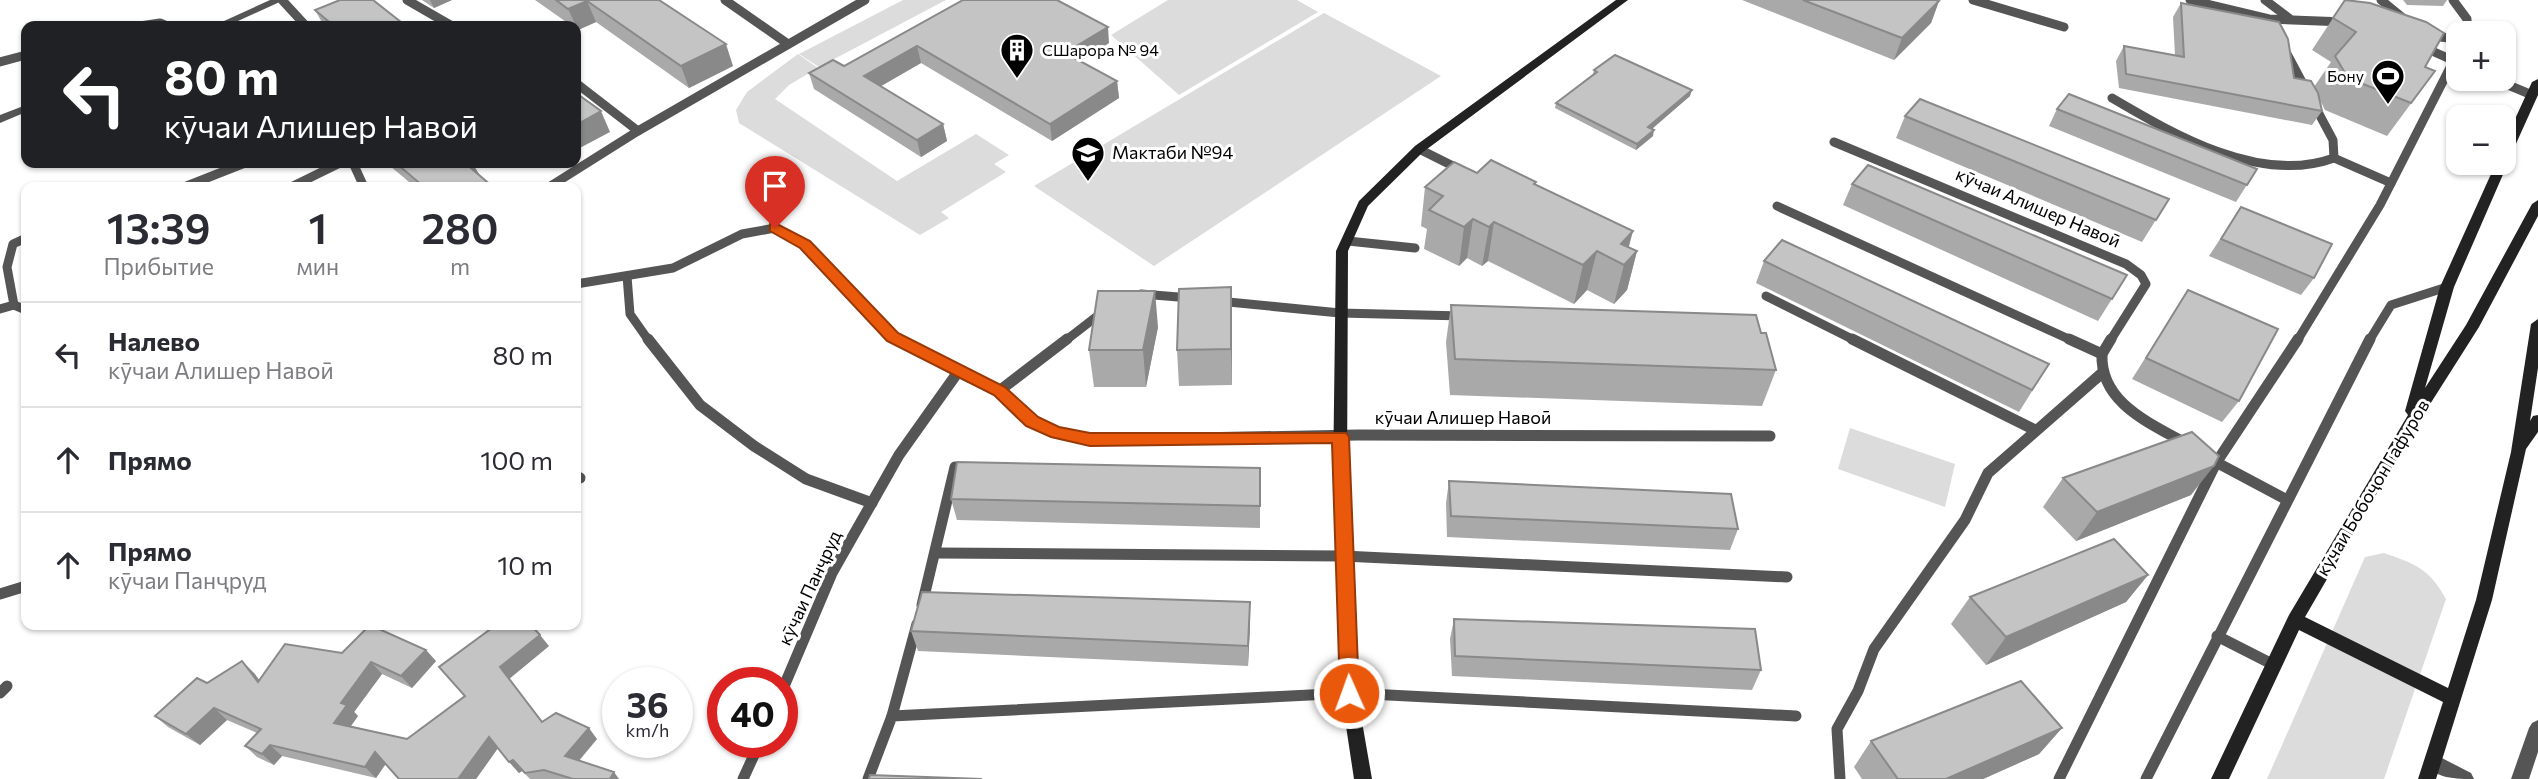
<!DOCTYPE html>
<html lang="ru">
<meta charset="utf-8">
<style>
body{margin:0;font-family:Commissioner,sans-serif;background:#f2f2f3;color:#2b2b33;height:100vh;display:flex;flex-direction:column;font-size:26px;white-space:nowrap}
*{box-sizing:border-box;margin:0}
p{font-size:23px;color:#7c7c81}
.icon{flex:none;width:38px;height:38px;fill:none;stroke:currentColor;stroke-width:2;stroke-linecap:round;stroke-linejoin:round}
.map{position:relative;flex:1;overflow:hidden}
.details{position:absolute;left:21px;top:182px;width:560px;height:448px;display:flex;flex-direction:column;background:#fff;border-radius:14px;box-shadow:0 2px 5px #0004}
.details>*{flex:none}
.top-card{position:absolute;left:21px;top:21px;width:560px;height:147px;border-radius:14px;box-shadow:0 2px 5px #0004;background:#202124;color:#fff;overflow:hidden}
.tools{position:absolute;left:2446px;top:21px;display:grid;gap:14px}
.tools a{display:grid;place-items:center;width:70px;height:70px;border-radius:14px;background:#fff;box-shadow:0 2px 5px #0004;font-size:35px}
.speed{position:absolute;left:602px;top:667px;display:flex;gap:14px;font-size:35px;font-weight:700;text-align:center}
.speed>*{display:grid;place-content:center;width:91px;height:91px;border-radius:50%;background:#fff;box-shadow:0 2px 5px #0004;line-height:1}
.speed small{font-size:18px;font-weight:400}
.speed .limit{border:10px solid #d22;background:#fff;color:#111}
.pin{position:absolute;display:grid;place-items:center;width:60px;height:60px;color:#fff;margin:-72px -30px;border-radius:50% 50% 50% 0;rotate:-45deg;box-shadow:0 0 7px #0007}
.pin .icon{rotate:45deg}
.me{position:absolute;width:77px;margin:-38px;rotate:358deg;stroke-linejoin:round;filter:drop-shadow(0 0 5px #0008)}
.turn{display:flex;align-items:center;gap:24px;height:147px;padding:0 28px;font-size:32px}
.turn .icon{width:91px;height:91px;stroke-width:2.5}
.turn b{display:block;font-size:49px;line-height:60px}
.eta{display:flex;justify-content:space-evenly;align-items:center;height:119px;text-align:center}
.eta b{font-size:42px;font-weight:600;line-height:49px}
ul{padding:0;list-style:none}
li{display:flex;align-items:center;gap:21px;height:105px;padding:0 28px;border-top:2px solid #e1e1e2}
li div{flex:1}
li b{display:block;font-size:26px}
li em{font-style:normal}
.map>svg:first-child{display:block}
.green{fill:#dcdcdc}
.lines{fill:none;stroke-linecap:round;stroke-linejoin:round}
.lane-far1{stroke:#555;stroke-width:9}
.lane{stroke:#555;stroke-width:11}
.street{fill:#555;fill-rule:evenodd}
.secondary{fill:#222;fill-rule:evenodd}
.wall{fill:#a9a9a9}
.shaded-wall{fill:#898989}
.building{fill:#c4c4c4;stroke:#898989;stroke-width:2}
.route{fill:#ea580c;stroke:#983908;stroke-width:2}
.labels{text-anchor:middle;stroke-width:6;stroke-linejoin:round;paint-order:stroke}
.far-poi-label{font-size:16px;fill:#000;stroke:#fff;text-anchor:start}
.poi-label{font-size:18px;fill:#000;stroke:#fff;text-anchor:start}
.street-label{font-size:18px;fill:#000;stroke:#fff}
</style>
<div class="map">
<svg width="2538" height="779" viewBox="0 0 2538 779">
<rect width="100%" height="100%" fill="#fff"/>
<g class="green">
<path d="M903,0h43l-127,67 -20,-13z"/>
<path d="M1168,0h129l21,12 -139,83 -68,-60z"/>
<path d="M1324,13l117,63 -287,190 -120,-80z"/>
<path d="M798,54l20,14 -29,17 -14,14 122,82 79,-47 33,21 -15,9 12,8 -65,40 8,6 -29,17 -181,-112 -3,-13 11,-18z"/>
<path d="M1850,428l105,36 -10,43 -107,-38z"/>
<path d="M2384,553c31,11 45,15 62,46l-62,180h-117l98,-222z"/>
</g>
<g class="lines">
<g class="lane-far1">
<path d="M282,0l24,26"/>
<path d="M407,0l45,26"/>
<path d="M725,0l63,44"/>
<path d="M1973,0l91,27"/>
<path d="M2190,0l79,19 76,3"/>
<path d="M2265,0l24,18"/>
<path d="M2381,0l22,18"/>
<path d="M2453,0l14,19v14"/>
<path d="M140,26l20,-3 7,3"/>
<path d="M2430,36l29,3"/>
<path d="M2423,47l36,16"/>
<path d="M0,62l26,-7"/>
<path d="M2494,79l38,16"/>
<path d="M576,83l62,48"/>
<path d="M2112,98c63,37 148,87 222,60l-1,-18 -48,-90"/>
<path d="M1834,142l292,122 15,11 5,9 -36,57"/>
<path d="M1419,149l44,22"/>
<path d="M2334,158l57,25"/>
<path d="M353,163l11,24"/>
<path d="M184,187l61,-24"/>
<path d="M291,187l49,-24"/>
<path d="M549,187l89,-56 227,-131"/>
<path d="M1777,206l296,135"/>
<path d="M1348,241l67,7"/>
<path d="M627,276l3,38 19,27"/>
<path d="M576,284l97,-16 69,-34 33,-6c53,23 78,80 124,113"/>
<path d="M1141,294l50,4"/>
<path d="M1766,296l90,45"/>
<path d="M1218,301l122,12 123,3"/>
<path d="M14,305l-7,-38 6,-23 13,-6"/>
<path d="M0,309l14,-4 12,5"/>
<path d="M1065,341l40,-31"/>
<path d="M2297,341l83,-136 79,-155"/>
<path d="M2369,341l22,-36 56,-18"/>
</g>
<g class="lane">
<path d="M648,339l52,66 54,41 52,33 66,24"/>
<path d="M1852,339l183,91"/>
<path d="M2069,339l33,15 9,-15"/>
<path d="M2102,354c-2,49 48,69 85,90"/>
<path d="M958,372l41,19 33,31 24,11 34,7 268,-5 412,1"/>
<path d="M999,391l68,-52"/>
<path d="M2212,460l75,40"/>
<path d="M576,476l4,2"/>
<path d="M936,553l407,3 444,21"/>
<path d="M0,594l26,-8"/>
<path d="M922,605l33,-138"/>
<path d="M2217,636l57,29"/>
<path d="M782,691l50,-118 67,-118 59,-83 -62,-33"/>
<path d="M0,693l7,-7"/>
<path d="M892,716l25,-92"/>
<path d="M743,779l17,-37"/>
<path d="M868,779l24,-63 457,-23 447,23"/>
<path d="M1840,779l-3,-50 21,-38 16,-42 91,-129 23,-47 113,-99"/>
<path d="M2059,779l157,-316 82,-124"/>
<path d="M2146,779l224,-440"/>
</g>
<g class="street">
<path d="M270,0h14l-57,26h-14z"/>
<path d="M26,105v7l-26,11v-8z"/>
<path d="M2538,720v32l-9,27h-18l18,-51 3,-5z"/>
<path d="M2434,754l37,19 3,6c-17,0 -41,0 -49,-17l3,-6z"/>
</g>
<g class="secondary">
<path d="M1616,0h12l-205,152 -55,54 -20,45 -1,229 10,213 15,86h-18l-13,-86 -8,-213 3,-229 23,-50 56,-55z"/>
<path d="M2538,79v16l-28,62 -4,3 2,3 -54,124 -29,101 41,-63 66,-121 6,-4v16l-59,111 -66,104 -108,186 143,71 28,-88 35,-148 20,-128 7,-5v49l-8,53 3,-5 5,-1v17l-12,17 -34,151 -56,179h-18l25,-77 -144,-72 -70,149h-18l78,-164 119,-200 -3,-4 35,-124 56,-124h8v-20l28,-61z"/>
</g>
</g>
<g class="wall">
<path d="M422,0h30l-18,8z"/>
<path d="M535,0h124l74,66 -44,22 -93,-66 -18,8 -2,-1v-3h-4z"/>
<path d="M963,0l146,43 -29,18 37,20 2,17 -67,43 -131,-78 -40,23 62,38 4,17 -26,16 -107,-68 -5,-16 35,-7z"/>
<path d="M1742,0h194l3,1 -8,22 -37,37z"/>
<path d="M2345,0l80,67 10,4 -48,65 -62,-26 -6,-12 3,13 -10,14 -193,-37 -3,-27 8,-15 51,10 -2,-39 8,-14 113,75 20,9 17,-25 -19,-12z"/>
<path d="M2403,0h44l-4,6 -36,-1z"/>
<path d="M315,10l91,16h-82z"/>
<path d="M1594,70l96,26 -38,33 1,7 -17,14 -81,-42 1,-5 37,-29z"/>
<path d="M2057,109l200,60 -21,33 -187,-76z"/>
<path d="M1905,116l264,83 -27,43 -246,-104z"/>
<path d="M388,163h84l7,11 14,13h-78l-25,-21z"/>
<path d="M1477,173l59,9v3l93,62 8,4 -10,39 -13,14 -27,-14 -13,14 -86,-43 -6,5 -15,-8 -8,8 -35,-17 3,-20 -6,-3 4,-39z"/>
<path d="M1852,184l275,91 -29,46 -255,-116z"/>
<path d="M2241,207l73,71 -13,17 -92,-39z"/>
<path d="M1764,261l285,103 -30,48 -263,-129z"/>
<path d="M2188,290l51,111 -17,21 -90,-43z"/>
<path d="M1451,305l310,28 15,37 -14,36 -312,-11 -4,-53z"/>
<path d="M1232,324v61l-53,1 -2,-36z"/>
<path d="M1158,327l-12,60h-52l-5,-37z"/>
<path d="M1260,468v60l-303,-8 -6,-21z"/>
<path d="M2063,478l128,17 -115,46 -33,-34z"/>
<path d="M1449,481l289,48 -8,21 -283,-13 -1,-34z"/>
<path d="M2148,575l-22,27 -140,63 -35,-41 19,-27z"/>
<path d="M1454,619l307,51 -9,20 -300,-14 -2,-37z"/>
<path d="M1250,622l-2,44 -330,-15 -7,-20z"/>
<path d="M549,646l-40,33 34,43 54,17 -18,22 40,18h-89l-8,-8 -3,2 -21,-25 -22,31h-77l-13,-15 -10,14 -94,-22 -8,9 -17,-8 -12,-11 12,-13 -30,-13 -27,25 -32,-18 -13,-11 52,-33 47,-10 5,7 83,-27 94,8 -24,27 -30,-14 -28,38 4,4 -7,10 56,13z"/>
<path d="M2062,728l-23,26 -56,25h-121l-8,-12 17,-26z"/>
</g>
<g class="shaded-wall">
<path d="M430,0h22l-18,8z"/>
<path d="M587,1l9,21 -18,8 -10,-21z"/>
<path d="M1939,1l-8,22 -37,37 8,-22z"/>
<path d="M1108,27l1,16 -42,27 -2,-17z"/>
<path d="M726,44l7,22 -44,22 -8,-22z"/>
<path d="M917,46l4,17 -52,30 -5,-17z"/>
<path d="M1117,81l2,17 -67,43 -2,-17z"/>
<path d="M1692,90l-2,6 -43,37 1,-6z"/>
<path d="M601,111l9,21 -34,18v-25z"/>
<path d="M943,124l4,17 -26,16 -4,-17z"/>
<path d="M1654,130l-1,6 -17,14 1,-6z"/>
<path d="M464,163h8l7,11z"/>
<path d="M1473,219l-6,39 -8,8 5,-39z"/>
<path d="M1494,222l-6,39 -6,5 7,-39z"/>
<path d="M1633,231l-9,34 13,-14 -10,39 -13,14 10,-39 -3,-21z"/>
<path d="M1597,251l-10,39 -13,14 9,-39z"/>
<path d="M1231,287l1,37v61l-1,-36z"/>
<path d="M1155,291l3,36 -12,60 -3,-37z"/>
<path d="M2214,466l-23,29 -115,46 21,-29z"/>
<path d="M2148,575l-22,27 -140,63 20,-28z"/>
<path d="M1250,602v20l-2,44v-20z"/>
<path d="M540,635l9,11 -40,33 -9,-12z"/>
<path d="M426,650l10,11 -24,27 -11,-12z"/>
<path d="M242,661l12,12 15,20 -11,-11z"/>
<path d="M371,662l11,12 -28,38 4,4 -13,18 -11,-11 7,-20z"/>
<path d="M214,708l13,12 -27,25 -14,-11z"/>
<path d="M589,728l8,11 -24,28 -8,-11z"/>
<path d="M2062,728l-23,26 -56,25h-37z"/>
<path d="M489,737l9,11 -22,31h-18z"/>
<path d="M270,745l12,11 -8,9 -12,-11z"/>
<path d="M375,752l11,11 -10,15 -11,-11z"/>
<path d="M513,760l9,11 -3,2 -10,-11z"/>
<path d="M614,772l5,7h-9z"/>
</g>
<g class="building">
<path d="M340,0h33l33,26h-72l-19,-16z"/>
<path d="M556,0h103l67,44 -45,22 -94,-65 -19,8z"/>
<path d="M963,0h94l51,27 -43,26 52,28 -67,43 -133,-78 -53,30 79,48 -26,16 -108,-67 24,-13 11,6z"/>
<path d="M1803,0h133l3,1 -37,37z"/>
<path d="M2345,0l25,3 56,19 18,11 -19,34 10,4 -24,32 -63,-25 -13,-22 21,-24 -23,-14z"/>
<path d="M2181,3l98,19 9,17 6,39 17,3 7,12 4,18 -196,-37 -2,-28 60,11z"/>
<path d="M1615,55l77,35 -44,37 6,3 -17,14 -81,-41 41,-31 -3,-2z"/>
<path d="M576,93l25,18 -25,14z"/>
<path d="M2069,94l188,75 -10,16 -190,-76z"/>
<path d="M1920,99l249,100 -13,21 -251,-104z"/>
<path d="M1491,160l45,22 -2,2 99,47 -12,13 16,7 -13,14 -27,-14 -14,14 -89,-43 -5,5 -16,-8 -9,8 -35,-17 14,-14 -18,-9 29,-25 23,11z"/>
<path d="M396,163h69l28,24h-69z"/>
<path d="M1868,165l259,110 -15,24 -260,-115z"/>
<path d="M2241,207l91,37 -18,34 -93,-39z"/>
<path d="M1782,240l267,124 -17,26 -268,-129z"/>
<path d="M1231,287v62l-54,1 2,-61z"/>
<path d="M2188,290l90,39 -39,72 -93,-43z"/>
<path d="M1098,291h57l-12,59h-54z"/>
<path d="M1451,305l305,10 5,18h5l10,37 -321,-11z"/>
<path d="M2192,432l27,24 -5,10 -117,46 -34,-34z"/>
<path d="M957,462l303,6v38l-309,-7z"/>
<path d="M1449,481l282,13 7,35 -287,-13z"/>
<path d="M2114,539l34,36 -142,62 -36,-40z"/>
<path d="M922,592l328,10 -2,44 -337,-15z"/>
<path d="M1454,619l301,10 6,41 -306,-14z"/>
<path d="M370,625l56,25 -25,26 -30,-14 -30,41 6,2 -13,18 73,16 58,-43 -26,-29 57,-42h35l9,10 -40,32 42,55 14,-9 33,15 -24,28 49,16 -4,7h-37l-29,-9 -19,3 -12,-13 -4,2 -20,-25 -31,42h-59l-24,-27 -10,15 -95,-22 -8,9 -17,-8 16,-17 -47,-21 -28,26 -31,-18 42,-38 10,5 35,-22 16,21 27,-38 57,9z"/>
<path d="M2021,681l41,47 -116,51h-48l-27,-38z"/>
<path d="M870,775l112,4h-113z"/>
</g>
<path class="route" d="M775,223l35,18 88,92 107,54 33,30 21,10 31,6h256l3,4 10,256 -3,6 -7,3 -6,-3 -3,-6 -8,-250 -242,3 -39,-9 -25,-11 -32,-31 -107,-54 -87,-93 -30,-17v-7z"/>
<defs>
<symbol id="building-pin" viewBox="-11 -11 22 30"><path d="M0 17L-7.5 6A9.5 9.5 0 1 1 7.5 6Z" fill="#000" stroke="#fff"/><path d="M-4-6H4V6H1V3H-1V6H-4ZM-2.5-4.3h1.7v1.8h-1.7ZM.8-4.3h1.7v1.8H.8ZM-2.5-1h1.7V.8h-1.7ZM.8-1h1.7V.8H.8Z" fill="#fff"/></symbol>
<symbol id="stadium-pin" viewBox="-11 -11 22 30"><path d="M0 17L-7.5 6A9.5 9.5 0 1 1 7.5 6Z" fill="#000" stroke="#fff"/><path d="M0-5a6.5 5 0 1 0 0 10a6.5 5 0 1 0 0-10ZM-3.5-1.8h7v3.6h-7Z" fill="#fff"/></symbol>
<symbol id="school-pin" viewBox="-11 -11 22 30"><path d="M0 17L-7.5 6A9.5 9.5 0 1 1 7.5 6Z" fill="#000" stroke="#fff"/><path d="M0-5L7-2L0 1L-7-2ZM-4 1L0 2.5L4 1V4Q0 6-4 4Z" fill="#fff"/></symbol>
</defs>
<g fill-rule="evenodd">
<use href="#building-pin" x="998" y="31" width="38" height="52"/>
<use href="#stadium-pin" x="2369" y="57" width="38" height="52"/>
<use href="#school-pin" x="1069" y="134" width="38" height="52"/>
</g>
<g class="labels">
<g class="far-poi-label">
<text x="1042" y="56">СШарора № 94</text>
<text x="2364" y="82" text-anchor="end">Бону</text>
</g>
<g class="poi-label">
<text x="1112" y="159">Мактаби №94</text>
</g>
<g class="street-label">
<text transform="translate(2038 208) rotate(23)" y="6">кӯчаи Алишер Навоӣ</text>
<text x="1463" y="424">кӯчаи Алишер Навоӣ</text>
<text transform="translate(2373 488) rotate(-59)" y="6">кӯчаи Бобоҷон Гафуров</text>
<text transform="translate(810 588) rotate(-65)" y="6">кӯчаи Панҷруд</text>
</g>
</g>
</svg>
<div class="tools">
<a>+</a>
<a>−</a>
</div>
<div class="speed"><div>36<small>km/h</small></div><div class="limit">40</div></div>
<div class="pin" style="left:775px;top:228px;background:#d93025"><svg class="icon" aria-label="arrive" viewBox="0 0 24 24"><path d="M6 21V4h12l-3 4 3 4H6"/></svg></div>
<svg class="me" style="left:1349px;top:693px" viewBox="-20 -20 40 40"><circle r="17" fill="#ea580c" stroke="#fff" stroke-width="3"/><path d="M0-11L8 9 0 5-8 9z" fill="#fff"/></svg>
<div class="top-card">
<div class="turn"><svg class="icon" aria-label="left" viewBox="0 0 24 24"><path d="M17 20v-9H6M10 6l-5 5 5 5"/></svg><div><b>80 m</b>кӯчаи Алишер Навоӣ</div></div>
</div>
<section class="details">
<div class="eta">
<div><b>13:39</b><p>Прибытие</p></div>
<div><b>1</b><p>мин</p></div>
<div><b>280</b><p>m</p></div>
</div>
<ul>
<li><svg class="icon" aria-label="left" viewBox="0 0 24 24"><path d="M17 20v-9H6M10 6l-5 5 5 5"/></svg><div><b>Налево</b><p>кӯчаи Алишер Навоӣ</p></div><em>80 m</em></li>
<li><svg class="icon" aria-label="ahead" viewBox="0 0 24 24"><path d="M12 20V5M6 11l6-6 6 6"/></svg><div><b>Прямо</b></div><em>100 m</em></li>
<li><svg class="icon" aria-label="ahead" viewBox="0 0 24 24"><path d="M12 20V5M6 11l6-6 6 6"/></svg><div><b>Прямо</b><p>кӯчаи Панҷруд</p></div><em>10 m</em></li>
</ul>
</section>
</div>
